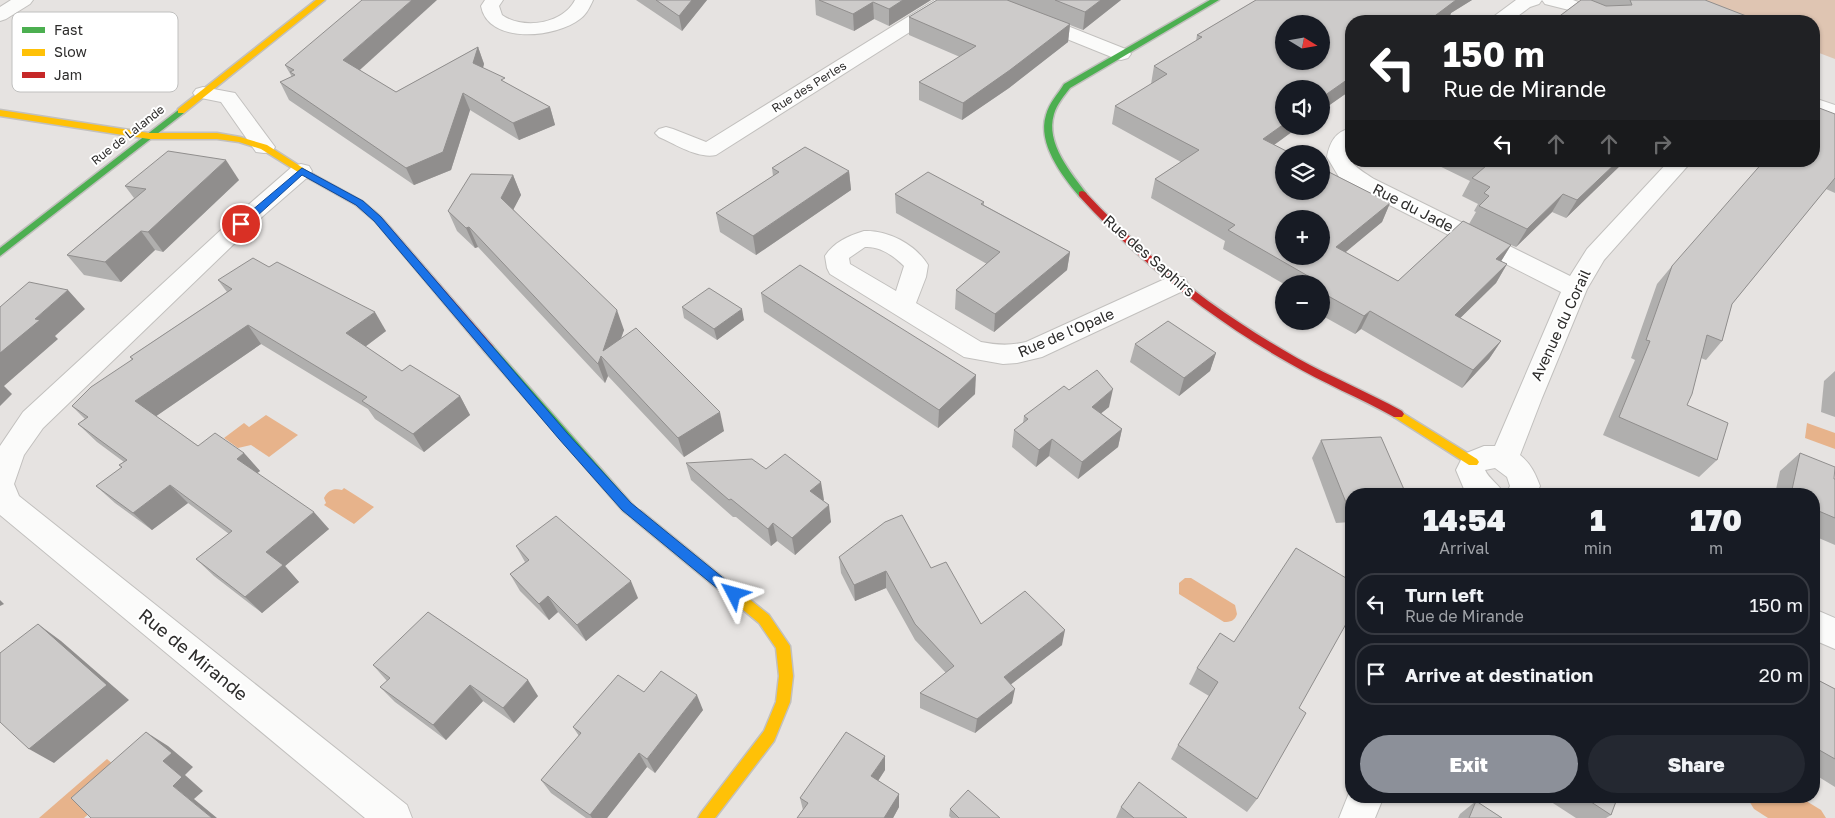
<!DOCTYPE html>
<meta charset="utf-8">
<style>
body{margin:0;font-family:"Golos Text",sans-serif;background:#242831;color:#f1f3f6;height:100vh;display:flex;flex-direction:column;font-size:19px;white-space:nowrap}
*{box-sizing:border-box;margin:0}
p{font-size:16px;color:#9ea1a6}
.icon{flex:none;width:28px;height:28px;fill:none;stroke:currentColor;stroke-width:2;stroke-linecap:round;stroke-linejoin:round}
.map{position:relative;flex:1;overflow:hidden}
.panel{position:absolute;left:1345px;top:488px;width:475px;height:315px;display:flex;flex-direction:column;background:#171b24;border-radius:20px;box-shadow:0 1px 4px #0004}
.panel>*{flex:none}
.banner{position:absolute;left:1345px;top:15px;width:475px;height:152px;border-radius:20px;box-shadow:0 1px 4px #0004;background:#202124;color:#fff;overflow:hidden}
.needle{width:32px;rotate:101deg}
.fabs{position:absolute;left:1275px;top:15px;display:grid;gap:10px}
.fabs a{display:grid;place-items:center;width:55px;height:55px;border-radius:50%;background:#171b24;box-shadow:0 1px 4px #0004;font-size:25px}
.pin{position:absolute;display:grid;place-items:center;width:42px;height:42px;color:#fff;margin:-21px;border:2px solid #fff;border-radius:50%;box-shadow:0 1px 5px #0007}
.me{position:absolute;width:55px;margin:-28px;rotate:309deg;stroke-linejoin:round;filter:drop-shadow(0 0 4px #0008)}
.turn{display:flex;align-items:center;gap:18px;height:105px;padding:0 15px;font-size:22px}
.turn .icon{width:65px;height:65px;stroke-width:2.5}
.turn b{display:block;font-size:35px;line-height:42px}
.lanes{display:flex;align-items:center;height:48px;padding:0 15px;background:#0003;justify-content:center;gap:25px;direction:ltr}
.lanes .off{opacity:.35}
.eta{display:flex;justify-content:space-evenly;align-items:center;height:85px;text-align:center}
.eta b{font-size:30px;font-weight:800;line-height:35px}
.action{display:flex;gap:10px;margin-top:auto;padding:10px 15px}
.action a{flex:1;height:58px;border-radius:30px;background:#8c9099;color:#fff;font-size:20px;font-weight:800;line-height:58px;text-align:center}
.action a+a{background:#242831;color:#f1f3f6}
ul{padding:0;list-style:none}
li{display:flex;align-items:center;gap:15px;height:62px;margin:0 10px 8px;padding:0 5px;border:2px solid #363941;border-radius:20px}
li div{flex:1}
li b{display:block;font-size:19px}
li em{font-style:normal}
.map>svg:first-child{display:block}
.green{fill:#dfc5b2}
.water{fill:#e7b38b}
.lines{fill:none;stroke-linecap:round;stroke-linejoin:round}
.street-casing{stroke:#c2c0be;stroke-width:2}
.fast-casing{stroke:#c2c0be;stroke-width:3}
.slow-casing{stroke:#c2c0be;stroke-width:3}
.jam-casing{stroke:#c2c0be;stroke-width:3}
.street{fill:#fbfbfa;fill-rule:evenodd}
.fast{fill:#4caf50;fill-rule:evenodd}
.slow{fill:#ffc107;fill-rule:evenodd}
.jam{fill:#c62828;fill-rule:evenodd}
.wall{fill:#b0afae;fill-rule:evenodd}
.shaded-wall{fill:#908e8d}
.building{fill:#cdcbca;stroke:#908e8d;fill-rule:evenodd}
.route{fill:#1a73e8;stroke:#114b97}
.labels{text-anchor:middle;stroke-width:4;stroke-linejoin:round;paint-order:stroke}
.far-street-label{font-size:12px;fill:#2d2c2b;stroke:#fff}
.street-label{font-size:15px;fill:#2d2c2b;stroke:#fff}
.near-street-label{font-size:18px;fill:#2d2c2b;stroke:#fff}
.key{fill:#fff;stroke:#c0c0bf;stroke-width:1}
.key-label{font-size:14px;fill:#2d2c2b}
</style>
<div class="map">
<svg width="1835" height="818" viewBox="0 0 1835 818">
<rect width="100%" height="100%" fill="#e6e3e1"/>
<path class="green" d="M1675,0h160v59l-21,-8v-30h-81z"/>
<g class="water">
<path d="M266,415l32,20 -29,22 -18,-12 -13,3 -14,-10 20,-15 5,4z"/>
<path d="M1807,423l28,10v16l-30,-11z"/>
<path d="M344,488l30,19 -20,17 -30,-19 2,-2 -2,-5c4,-8 10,-10 18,-8z"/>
<path d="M1185,578h6l44,27 2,9c-2,7 -7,8 -13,8l-45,-28v-11z"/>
<path d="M107,759l22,19 -45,40h-45z"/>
<path d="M1746,796h52l23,14 5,8h-58l-14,-9z"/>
</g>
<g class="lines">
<defs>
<g id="street">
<path d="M11,0h22l-3,4 -24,15 -6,2v-14z"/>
<path d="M485,0h18l-4,6 3,9c21,15 61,9 73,-15h18c-3,7 -7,15 -13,19 -24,19 -92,26 -99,-13z"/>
<path d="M935,0h22l-3,4 -238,151c-18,4 -41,-11 -57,-18l-4,-4 4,-4 7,-2 7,2 33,13z"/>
<path d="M977,0h25l126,50 3,4 -3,4 -7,2 -7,-2 -134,-54z"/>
<path d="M1516,0h57l46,17 2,4h-25l-27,-11 -24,-6 -3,-4 -3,4 -9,3 -19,14h-20l2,-4z"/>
<path d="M203,87l32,6 40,54 -3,5 -8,1 -8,-1 -35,-50 -25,-5 -3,-4 3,-4z"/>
<path d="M1814,98l21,7v13l-21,-7z"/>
<path d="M1351,128c2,33 -11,30 23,51l196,97 17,-27 82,-88h23l-88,99 -17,29 -45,109 -22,57c11,9 15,18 20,31l-4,8h-30l4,-8 -3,-9 -12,-9 -10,2c4,9 14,14 19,24h-35l-5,-5 -8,-19 8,-16 20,-8h11l66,-154 -203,-103 -19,-12 -12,-20c3,-15 8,-25 24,-29z"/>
<path d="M301,164l8,2 3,5 -3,5 -46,40 -220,212 -19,27 -10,29 5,12 388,309 5,13h-47l-365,-303v-69l23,-34 224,-206 46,-40z"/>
<path d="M864,231c24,-1 51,13 64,34l-2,12 -10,26 65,39c15,3 29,4 45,0l141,-64 9,-2 9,2 3,6 -3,6 -143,67 -25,6 -14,1 -39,-7 -134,-83 -3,-6 -2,-12c9,-14 23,-20 39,-25zM865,247c15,-1 29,9 39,19l-8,25 -46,-27 -1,-6z"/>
<path d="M1814,609l21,9v31l-21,-9z"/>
<path d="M1351,788v8h33l-9,22h-36z"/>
</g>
<g id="fast">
<path d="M1210,0h9l-149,88c-6,8 -13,16 -16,26 -9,29 17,59 33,80l-2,2h-6c-17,-20 -42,-53 -33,-81 3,-12 12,-21 18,-31z"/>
<path d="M181,108l3,1v4l-184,143v-8z"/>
<path d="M489,345l4,1 138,157 12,12 -2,4c-8,2 -12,-4 -18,-8l-138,-159 -1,-3 1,-3z"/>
</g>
<g id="slow">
<path d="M316,0h9l-141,113h-6v-4z"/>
<path d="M0,110l149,23h68l23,4 27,8 47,30 -5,3 -3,-1 -45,-28 -22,-7 -22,-3h-68l-149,-23z"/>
<path d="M1398,410l79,49 2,3 -2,3h-8l-75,-48 -2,-3 2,-3z"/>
<path d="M637,510l4,1 128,104 21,31 3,30 -3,26 -16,39 -59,77h-17l3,-5 63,-82 12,-29 3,-26 -3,-28 -17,-25 -126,-104 -2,-4 2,-4z"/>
</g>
<g id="jam">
<path d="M309,172l53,29 19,16 112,129 1,3 -1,3h-8l-110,-131 -19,-16 -50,-28v-4z"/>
<path d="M1082,191l3,1c62,67 133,121 212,166 34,19 71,34 105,53l2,3 -2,3h-8c-34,-19 -71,-34 -105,-54 -79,-45 -149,-100 -210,-167v-4z"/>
</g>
</defs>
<use href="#street" class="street-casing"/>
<use href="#fast" class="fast-casing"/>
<use href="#slow" class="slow-casing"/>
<use href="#jam" class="jam-casing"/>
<use href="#street" class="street"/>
<use href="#fast" class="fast"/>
<use href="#slow" class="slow"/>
<use href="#jam" class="jam"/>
</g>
<g class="wall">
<path d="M636,0h71l-25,31z"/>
<path d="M815,0h116l-42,26 -15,-7 -20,12 -38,-16z"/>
<path d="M937,0h184l-38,30 -13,-5 -2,17 -59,46 -47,32 -43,-20v-18l41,-25 -51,-22v-18z"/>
<path d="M1256,0h216l-21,13 -2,5 -5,3h-93v69l-30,21v-22h-37v37h16l-26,19 18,9h-8v37h37v-23l69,35 -8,19 -37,30 53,29 65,-60 6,3 7,-12 -2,-1 4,-7 -16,-8 8,-15 -41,-20h196l-59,57 -14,-6 -36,35 -5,-2 -10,16 6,3 -11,19 -36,35 41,23 -12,18 -27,29 -101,-59 -6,5 -34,-19v-31h-37l-61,-35 2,-8 -74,-43 4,-19 26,-17 -69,-38 3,-18 36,-22 3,-18 42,-25 1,-6zM1284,24h37v37h-37zM1284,219h37v37h-37z"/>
<path d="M1581,0h124l-152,21z"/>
<path d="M478,47l6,17 -1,4 23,15 44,24 5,18 -36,15 -49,-30 -19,60 -37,15 -125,-85 -9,-18 12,-5 -7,-12 74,5 37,22z"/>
<path d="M1835,114v79l-9,-4 -94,115 -10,37 -16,19 -5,-2 -14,47 30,55 -18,17 -96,-42 32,-75 -4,-2 26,-74 15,-18z"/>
<path d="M772,168l77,3 2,19 -95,65 -36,-23 -4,-19 57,-37z"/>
<path d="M513,175l8,20 -8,14 111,121 -4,9 104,92 -40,26 -76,-81 -3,7 -127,-136 -3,1 -18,-17 -9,-20z"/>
<path d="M239,180l-76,72 -8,-2 -34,32 -37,-7 -17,-20 67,-57 -9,-12z"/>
<path d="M895,194l89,8v3l86,47 -3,18 -73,62 -39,-23 1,-19 31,-26 -91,-51z"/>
<path d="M269,267l117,64 -21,16 37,24 58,25 10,19 -46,37 -49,-33 -7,-10 -107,-65 -105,72 42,30 46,7 16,18 -3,2 72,56 -44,37 14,16 -37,31 -48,-37 -18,-17 33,-25 -41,-31 -36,27 -37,-27 -19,-17 26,-18 -3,-3 5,-3 -27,-20 -19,-18 7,-5 -13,-13 60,-46 -2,-3 97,-65 -9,-12z"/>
<path d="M761,293l214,101 -37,34 -174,-116z"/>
<path d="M682,307l62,13 -27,20 -33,-22z"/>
<path d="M1135,344l81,9 -6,18 -31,25 -49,-34z"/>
<path d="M1835,371v46l-14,-5 3,-31z"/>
<path d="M1069,390l40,17 -8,6 21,16 -4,18 -40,32 -29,-23 -13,11 -24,-20 2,-17 9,-7 1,-7z"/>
<path d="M1321,440l30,54v28l-15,1 -24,-65z"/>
<path d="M1800,453l35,26v66l-21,-9v-42h-39l5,-23z"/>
<path d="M686,463l80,6 58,31 -1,1 8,21 -36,33 -18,-14 -6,5 -35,-29h-3l-42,-37z"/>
<path d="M516,546l122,52 -52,43 -28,-29 -9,8 -29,-29 -10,-17 15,-12z"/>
<path d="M839,557l92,11 50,56 81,21 -51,39 1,19 -37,30 -55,-25v-15l26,-20 -31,-33 -29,-52 -31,13 -14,-28z"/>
<path d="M373,665l165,31 -24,27 -31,-22 -37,39 -51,-38 -15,-15 7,-6z"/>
<path d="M1197,668l102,40 -42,91 -10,13 -76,-53 7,-14 31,-49 -20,-12z"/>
<path d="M1814,678l21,11v98l-21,-13z"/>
<path d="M644,692l59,18 -48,63 -8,-6 -40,51h-21l-35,-25 -10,-13 38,-44 -6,-9z"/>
<path d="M885,770l-7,11 21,13v13l-6,11h-96l6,-8 -3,-12z"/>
<path d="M1542,796h76l-7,19 -5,3h-30z"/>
<path d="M1476,801l26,17h-44l2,-4z"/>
<path d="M1121,807l66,11h-71z"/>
<path d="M950,809l50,9h-49l-2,-2z"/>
</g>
<g class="shaded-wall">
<path d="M412,0h25l-86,78 -8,-18z"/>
<path d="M692,0h15l-25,31 -3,-15z"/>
<path d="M903,0h28l-42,26v-17z"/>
<path d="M1101,0h20l-38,30 2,-18z"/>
<path d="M1453,0h19l-21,13 -2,5 -5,3h-16z"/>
<path d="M873,2l1,17 -20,12 -1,-17z"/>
<path d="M1070,24l-2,18 -59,46 -47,32 1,-17z"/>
<path d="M478,47l6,17 -5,16 -6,-17z"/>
<path d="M1351,77v13l-30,21v-13z"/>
<path d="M463,93l7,17 -19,60 -37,15 -8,-17z"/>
<path d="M550,107l5,18 -36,15 -6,-17z"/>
<path d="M1284,124v2h16l-43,31 6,-18z"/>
<path d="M226,160l13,20 -76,72 -15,-20z"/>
<path d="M1618,161h7l-59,57 11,-18z"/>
<path d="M849,171l2,19 -95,65 -3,-19z"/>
<path d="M513,175l8,20 -12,23 -8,-20z"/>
<path d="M1563,194l-11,18 -36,35 11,-18z"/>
<path d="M1390,203l-8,19 -53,44 7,-19z"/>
<path d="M469,227l9,20 -3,1 -9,-20z"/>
<path d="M141,231l14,19 -34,32 -16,-20z"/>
<path d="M1511,245l-11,18 -4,-4z"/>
<path d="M1070,252l-3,18 -73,62 1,-18z"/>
<path d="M1507,264l-11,19 -52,51 11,-19z"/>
<path d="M68,290l17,19 -30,27 3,3 -54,47 8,8 -12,12v-53l35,-34z"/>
<path d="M742,309l2,11 -27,20 -3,-11z"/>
<path d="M617,310l7,20 -13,37 -8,-16z"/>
<path d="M1370,311l-9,18 -6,5 9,-18z"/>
<path d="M375,312l11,19 -28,21 -12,-19z"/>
<path d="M248,325l13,19 -109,75 -17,-18z"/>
<path d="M1501,341l-12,18 -27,29 11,-18z"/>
<path d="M1216,353l-6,18 -31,25 5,-18z"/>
<path d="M601,356l7,20 -3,7 -7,-19z"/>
<path d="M976,375l-1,19 -37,34 1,-18z"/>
<path d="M1113,389l-4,18 -21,17 4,-17z"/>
<path d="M460,396l10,19 -46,37 -11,-18z"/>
<path d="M720,412l4,19 -40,26 -6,-19z"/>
<path d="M1122,429l-4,18 -40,32 4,-17z"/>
<path d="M1052,439l-3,17 -13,11 3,-17z"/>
<path d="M244,453l16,18 -8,6 -15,-18z"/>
<path d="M821,482l3,18 -11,9 -3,-18z"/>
<path d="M170,485l18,18 -36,27 -19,-17z"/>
<path d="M829,505l2,17 -36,33 -3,-17z"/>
<path d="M314,512l15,17 -44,37 14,16 -37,31 -17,-16 21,-45z"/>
<path d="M773,523l4,18 -6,5 -3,-17z"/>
<path d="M886,571v17l-31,13 -1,-16z"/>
<path d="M631,581l7,17 -52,43 -9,-16z"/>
<path d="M548,596l10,16 -9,8 -10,-16z"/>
<path d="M0,600l4,4 -4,2z"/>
<path d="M38,624l23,17 68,59 -75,63 -25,-14z"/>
<path d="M1065,630l-3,15 -61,47 3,-15z"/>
<path d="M528,680l10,16 -24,27 -11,-15z"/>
<path d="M470,685l13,16 -37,39 -13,-15z"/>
<path d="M1015,689l-3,14 -37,30 2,-14z"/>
<path d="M697,695l6,15 -48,63 -8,-14z"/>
<path d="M146,732l22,14 25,21 -8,8 18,16 -9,8 23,19h-5l-39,-32 -10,-25z"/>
<path d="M639,753l8,14 -40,51h-15l-2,-3z"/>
<path d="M885,756v14l-13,20 -1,-14z"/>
<path d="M899,794v13l-6,11h-9z"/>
</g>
<g class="building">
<path d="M362,0h50l-69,60 53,32 82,-45 -5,16 32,15 -4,2 49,27 -37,16 -50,-30 -20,59 -37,16 -126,-86 15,-7 -5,-3 4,-2 -9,-5z"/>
<path d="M656,0h36l-13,16z"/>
<path d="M819,0h84l-14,9 -16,-7 -20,12z"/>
<path d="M937,0h70l63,24 -60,46 -47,33 -44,-21 57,-36 -67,-29z"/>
<path d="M1055,0h46l-16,12z"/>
<path d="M1256,0h200l-28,21h-77v56l-30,21v-9h-37v35l-21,15 29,15h-8v37h37v-23l69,35 -54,44 62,34 65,-60 48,24 -15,14 11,5 -52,51 46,26 -28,29 -103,-59 -6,5 -43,-24 1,-8 -94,-54 7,-5 -80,-46 44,-29 -84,-44 52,-32 -13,-8 48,-29 -5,-2zM1284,24h37v37h-37zM1284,219h37v37h-37z"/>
<path d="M1581,0h10l15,6 26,-1 -2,-5h75l49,19 -3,2h-198z"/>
<path d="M1814,106l21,8v64l-103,126 -10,37 -15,-6 -15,59 -5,11 41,18 -11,37 -98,-43 31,-76 -4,-1 26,-74 92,-105h50z"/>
<path d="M805,147l44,24 -96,65 -37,-23 63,-41 -7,-4z"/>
<path d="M168,151l58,9 -78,72 -7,-1 -36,31 -38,-7 79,-66 -21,-3z"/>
<path d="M1476,161h142l-41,39 -14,-6 -36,35 -48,-23 10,-10 -5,-3 6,-6 -18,-9 14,-12z"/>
<path d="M928,172l56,30 -3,2 89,48 -75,62 -39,-24 44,-38 -105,-58z"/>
<path d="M471,174l42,1 -12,23 116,112 -14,41 33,-23 84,84 -42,26 -77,-82 -3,8 -129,-137 -3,1 -18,-17z"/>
<path d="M253,258l16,9 8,-5 98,50 -29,21 56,38 8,-6 50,31 -47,38 -51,-33 5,-4 -119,-72 -113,76 63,45 17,-13 29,20 -7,6 77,53 -48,40 17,13 -38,32 -49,-38 36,-28 -62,-46 -37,28 -37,-27 26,-19 -3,-2 8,-5 -49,-36 10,-7 -16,-11 19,-19 42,-28 -3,-2 102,-68 -14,-9z"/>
<path d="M800,265l176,110 -37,35 -178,-117z"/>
<path d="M29,282l39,8 -33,29 5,1 -40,33v-46z"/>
<path d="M709,288l33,21 -28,20 -32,-22z"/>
<path d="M1168,321l48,32 -32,25 -49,-34z"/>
<path d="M1097,370l16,19 -21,18 30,22 -40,33 -30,-23 -13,11 -25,-20 14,-11 -4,-3 40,-30 5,4z"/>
<path d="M1381,437l25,57h-55v11h-4l-26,-65z"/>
<path d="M1800,453l35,14 -1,12h1v39l-21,-9v-15h-23z"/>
<path d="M785,454l36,28 -11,9 19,14 -37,33 -19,-15 -5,6 -37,-30 -2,1 -43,-37 66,-4 14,10z"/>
<path d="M902,515l29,53 15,-6 35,62 44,-33 40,39 -61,47 11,12 -38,30 -57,-26 34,-27 -39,-42 -29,-53 -32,14 -15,-28 46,-35z"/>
<path d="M556,516l75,65 -54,44 -29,-29 -9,8 -29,-30 19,-14 -13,-14z"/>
<path d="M1296,548l55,33v34l-52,93 7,5 -49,86 -79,-54 40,-63 -21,-14 23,-35 14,9z"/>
<path d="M428,612l100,68 -25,28 -33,-23 -37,40 -53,-38 10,-9 -17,-13z"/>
<path d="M38,624l69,61 -78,64 -29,-27v-69z"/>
<path d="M661,671l36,24 -50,64 -8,-6 -49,62 -49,-35 40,-47 -8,-6 45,-52 26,17z"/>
<path d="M1814,678l21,11v70l-21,-12z"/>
<path d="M146,732l26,21 -9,8 19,16 -9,9 39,32h-121l-20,-20z"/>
<path d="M846,732l39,24 -14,20 28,18 -15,24h-87l11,-15 -8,-5z"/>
<path d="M1139,782l48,36h-53l-13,-11z"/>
<path d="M968,790l32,28h-41l-9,-9z"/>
<path d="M1582,796h36l-7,19z"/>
<path d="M1476,801l26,17h-33z"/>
</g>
<path class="route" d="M302,168l61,33 18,16 186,216 64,70 107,87 2,4 -2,4 -4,2 -5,-2 -107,-88 -63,-71 -185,-218 -18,-16 -54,-30 -57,52h-7v-5z"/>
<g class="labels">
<g class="far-street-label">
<text transform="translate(809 87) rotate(-32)" y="4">Rue des Perles</text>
<text transform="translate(128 135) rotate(-38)" y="4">Rue de Lalande</text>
</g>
<g class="street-label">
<text transform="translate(1413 208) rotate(27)" y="5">Rue du Jade</text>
<text transform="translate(1149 256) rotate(41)" y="5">Rue des Saphirs</text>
<text transform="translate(1561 325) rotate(-65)" y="5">Avenue du Corail</text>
<text transform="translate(1066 333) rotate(-23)" y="5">Rue de l'Opale</text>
</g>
<g class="near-street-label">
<text transform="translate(193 655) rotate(39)" y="6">Rue de Mirande</text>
</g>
</g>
<rect x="12" y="12" width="166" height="80" rx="8" class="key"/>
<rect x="22" y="27" width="23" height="6" fill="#4caf50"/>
<rect x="22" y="49" width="23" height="7" fill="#ffc107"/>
<rect x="22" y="72" width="23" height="6" fill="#c62828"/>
<g class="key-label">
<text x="54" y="35">Fast</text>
<text x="54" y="57">Slow</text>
<text x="54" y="80">Jam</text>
</g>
</svg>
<div class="fabs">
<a><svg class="needle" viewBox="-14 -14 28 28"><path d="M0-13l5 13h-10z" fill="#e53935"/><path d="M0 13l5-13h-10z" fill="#9ea1a6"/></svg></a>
<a><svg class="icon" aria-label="sound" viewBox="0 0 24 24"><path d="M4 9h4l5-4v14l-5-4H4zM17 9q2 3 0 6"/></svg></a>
<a><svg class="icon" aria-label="layers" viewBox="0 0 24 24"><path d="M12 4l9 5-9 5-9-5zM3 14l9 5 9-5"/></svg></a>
<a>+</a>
<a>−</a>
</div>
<div class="pin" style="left:241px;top:224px;background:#d93025"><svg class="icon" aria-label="arrive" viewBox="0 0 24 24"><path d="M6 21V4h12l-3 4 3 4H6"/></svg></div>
<svg class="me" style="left:734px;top:594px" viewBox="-20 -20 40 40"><path d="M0-17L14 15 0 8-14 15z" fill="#1a73e8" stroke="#fff" stroke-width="4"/></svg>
<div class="banner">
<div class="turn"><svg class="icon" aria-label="left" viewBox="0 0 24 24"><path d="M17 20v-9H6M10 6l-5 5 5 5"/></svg><div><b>150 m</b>Rue de Mirande</div></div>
<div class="lanes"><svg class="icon" aria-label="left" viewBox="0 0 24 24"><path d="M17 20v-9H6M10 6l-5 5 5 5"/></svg><svg class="icon off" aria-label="ahead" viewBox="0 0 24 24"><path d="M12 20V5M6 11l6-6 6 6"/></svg><svg class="icon off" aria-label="ahead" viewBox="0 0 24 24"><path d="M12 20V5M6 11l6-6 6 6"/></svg><svg class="icon off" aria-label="right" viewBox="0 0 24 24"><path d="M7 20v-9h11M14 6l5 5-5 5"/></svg></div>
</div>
<section class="panel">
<div class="eta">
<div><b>14:54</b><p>Arrival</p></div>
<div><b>1</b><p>min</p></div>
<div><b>170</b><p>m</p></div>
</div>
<ul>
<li><svg class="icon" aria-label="left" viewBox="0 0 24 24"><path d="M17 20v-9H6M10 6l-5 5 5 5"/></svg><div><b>Turn left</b><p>Rue de Mirande</p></div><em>150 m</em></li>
<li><svg class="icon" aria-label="arrive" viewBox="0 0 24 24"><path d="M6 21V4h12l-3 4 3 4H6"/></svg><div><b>Arrive at destination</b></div><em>20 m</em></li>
</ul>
<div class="action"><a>Exit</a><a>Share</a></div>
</section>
</div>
